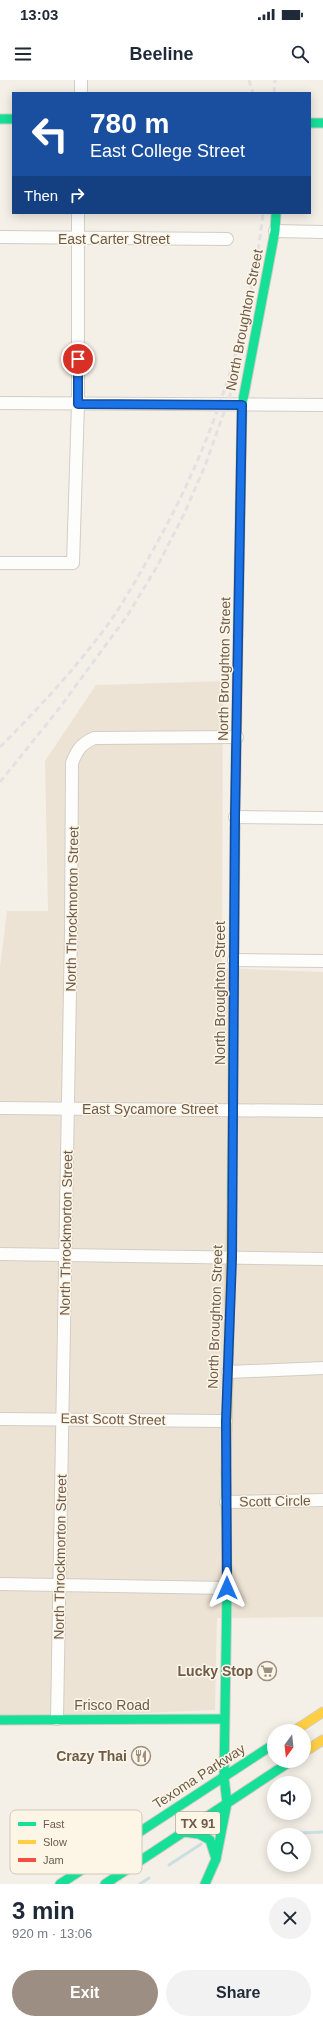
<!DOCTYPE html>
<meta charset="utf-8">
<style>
body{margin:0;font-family:Arial,sans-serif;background:#f2f2f3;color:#1f2937;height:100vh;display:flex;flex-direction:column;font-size:15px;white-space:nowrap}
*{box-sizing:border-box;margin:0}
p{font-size:13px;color:#747a83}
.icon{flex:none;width:22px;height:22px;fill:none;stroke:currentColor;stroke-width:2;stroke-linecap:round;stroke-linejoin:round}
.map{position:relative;height:1804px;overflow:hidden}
.sheet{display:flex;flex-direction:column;background:#fff;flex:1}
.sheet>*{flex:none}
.hud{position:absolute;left:12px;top:12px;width:299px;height:122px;border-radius:0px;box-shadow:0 2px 10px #0003;background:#1a4fa0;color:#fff;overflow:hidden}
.needle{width:26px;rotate:195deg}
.fabs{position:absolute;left:267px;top:1644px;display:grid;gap:8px}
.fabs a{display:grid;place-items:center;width:44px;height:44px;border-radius:50%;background:#fff;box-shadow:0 2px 10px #0003;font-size:20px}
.pin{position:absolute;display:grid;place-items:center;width:34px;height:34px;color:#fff;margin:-17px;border:2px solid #fff;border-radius:50%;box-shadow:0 1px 4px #0007}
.me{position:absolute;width:44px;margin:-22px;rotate:0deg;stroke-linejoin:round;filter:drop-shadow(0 0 3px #0008)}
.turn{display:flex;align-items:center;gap:14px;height:84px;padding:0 12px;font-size:18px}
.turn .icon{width:52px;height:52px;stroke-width:2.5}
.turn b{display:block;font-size:28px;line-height:34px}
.then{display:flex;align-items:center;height:38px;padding:0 12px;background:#0003;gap:8px;font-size:15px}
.round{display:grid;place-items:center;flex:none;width:42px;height:42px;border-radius:21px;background:#f2f2f3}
.head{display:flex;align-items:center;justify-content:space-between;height:68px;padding:0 12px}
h1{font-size:24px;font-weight:700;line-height:30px}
.button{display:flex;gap:8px;margin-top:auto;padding:8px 12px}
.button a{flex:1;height:46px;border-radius:24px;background:#9c8e82;color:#fff;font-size:16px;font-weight:700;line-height:46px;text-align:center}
.button a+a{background:#f2f2f3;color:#1f2937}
.status{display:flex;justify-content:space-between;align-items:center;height:28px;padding:0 20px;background:#fff;direction:ltr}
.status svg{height:11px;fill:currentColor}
header{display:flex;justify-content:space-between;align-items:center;height:52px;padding:0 12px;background:#fff;font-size:18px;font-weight:700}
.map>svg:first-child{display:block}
.residential{fill:#ede3d5}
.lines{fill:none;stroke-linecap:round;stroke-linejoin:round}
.stream{stroke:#cbdee2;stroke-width:3}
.street-casing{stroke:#d2cdc6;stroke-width:14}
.fast-casing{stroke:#d2ccc4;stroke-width:11}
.slow-casing{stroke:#d2ccc4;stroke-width:11}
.jam-casing{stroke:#d2ccc4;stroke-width:11}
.street{stroke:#fdfdfb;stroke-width:12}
.fast{stroke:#16e098;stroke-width:9}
.slow{stroke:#ffcf43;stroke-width:9}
.jam{stroke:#f24e42;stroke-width:9}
.rail{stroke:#e3e1e3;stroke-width:3;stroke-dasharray:6 4;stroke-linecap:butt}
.route-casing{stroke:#114b97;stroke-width:10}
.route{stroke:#1a73e8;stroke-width:7}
.labels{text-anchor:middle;stroke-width:3;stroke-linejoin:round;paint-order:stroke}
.shield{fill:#fdf6e7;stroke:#98897a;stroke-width:1}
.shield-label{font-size:13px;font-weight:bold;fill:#6d5a4b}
.street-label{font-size:14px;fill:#6d5a4b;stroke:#fdf6e7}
.poi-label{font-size:14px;font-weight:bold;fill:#6d5a4b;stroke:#fdf6e7;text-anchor:end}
.key{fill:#fdf6e7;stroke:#d2c7b8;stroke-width:1}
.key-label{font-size:11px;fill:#6d5a4b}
</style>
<div class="status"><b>13:03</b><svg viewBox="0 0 49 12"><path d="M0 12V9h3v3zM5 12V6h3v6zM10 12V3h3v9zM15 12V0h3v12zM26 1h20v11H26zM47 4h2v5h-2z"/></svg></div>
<header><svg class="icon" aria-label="menu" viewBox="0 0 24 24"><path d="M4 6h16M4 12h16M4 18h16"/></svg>Beeline<svg class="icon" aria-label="search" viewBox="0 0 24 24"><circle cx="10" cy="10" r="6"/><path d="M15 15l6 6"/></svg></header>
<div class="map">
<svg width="323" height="1804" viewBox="0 0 323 1804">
<rect width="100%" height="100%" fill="#f4f0e7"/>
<path class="residential" d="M223,601l-1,287 101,4v645l-106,1 -2,92 -215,9v-752l7,-56h41l-3,-150 51,-76z"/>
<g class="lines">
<g class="stream">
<path d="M300,1753l23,-1"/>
<path d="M169,1785l32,-21"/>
<path d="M140,1804l9,-6"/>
</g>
<defs>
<g id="street">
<path d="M81,13v-13"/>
<path d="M275,151l48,1"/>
<path d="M0,157l227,2"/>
<path d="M0,323l323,2"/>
<path d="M0,483h73l5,-159v-191"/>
<path d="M235,737l88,1"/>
<path d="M234,880l89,1"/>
<path d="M0,1028l323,3"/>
<path d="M0,1174l323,5"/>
<path d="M228,1292l95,-4"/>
<path d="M0,1339l226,2"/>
<path d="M226,1422l97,-2"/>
<path d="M0,1504l227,4"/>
<path d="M57,1639l14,-786 1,-170c5,-13 9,-19 22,-25l143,-1"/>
</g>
<g id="fast">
<path d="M0,39h13"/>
<path d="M310,43h13"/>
<path d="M238,556l4,-231 33,-174 1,-18"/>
<path d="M232,1118l3,-370"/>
<path d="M0,1640l224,-1"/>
<path d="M184,1752l15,2 11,6 6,19"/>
<path d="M60,1804l214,-140"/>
<path d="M105,1804l186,-123"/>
<path d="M205,1804l11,-25 11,-56 -3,-26 3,-189 -1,-117"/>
</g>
<g id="slow">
<path d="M226,1391l6,-273"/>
<path d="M294,1651l29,-19"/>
<path d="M304,1672l19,-12"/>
</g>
<path id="jam" d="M235,748l3,-192"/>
</defs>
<use href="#street" class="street-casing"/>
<use href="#fast" class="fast-casing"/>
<use href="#slow" class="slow-casing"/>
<use href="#jam" class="jam-casing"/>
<use href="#street" class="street"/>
<use href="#fast" class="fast"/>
<use href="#slow" class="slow"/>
<use href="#jam" class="jam"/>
<g class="rail">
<path d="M249,0l4,13"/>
<path d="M274,13l1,-13"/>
<path d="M0,667c39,-39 76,-79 109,-124 16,-23 30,-48 44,-73 59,-104 97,-218 110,-337"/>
<path d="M0,702l58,-72 69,-94 31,-51 26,-51 21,-48 25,-71 3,-18"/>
</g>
</g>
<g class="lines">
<defs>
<path id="route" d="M78,279v45l164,1 -7,412 -3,441 -6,163 1,167"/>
</defs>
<use href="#route" class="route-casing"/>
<use href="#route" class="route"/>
</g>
<defs>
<symbol id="supermarket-ring" viewBox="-11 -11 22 22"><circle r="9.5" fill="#fdf6e7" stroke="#9c8e82" stroke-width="1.5"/><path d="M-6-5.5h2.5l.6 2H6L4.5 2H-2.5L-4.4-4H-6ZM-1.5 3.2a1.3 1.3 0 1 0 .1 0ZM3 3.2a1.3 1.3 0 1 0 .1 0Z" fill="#9c8e82"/></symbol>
<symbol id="restaurant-ring" viewBox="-11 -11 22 22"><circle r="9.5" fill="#fdf6e7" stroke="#9c8e82" stroke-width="1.5"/><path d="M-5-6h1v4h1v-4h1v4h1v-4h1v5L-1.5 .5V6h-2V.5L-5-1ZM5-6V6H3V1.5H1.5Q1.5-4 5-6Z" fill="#9c8e82"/></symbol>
</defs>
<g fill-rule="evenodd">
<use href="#supermarket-ring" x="256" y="1580" width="22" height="22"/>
<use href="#restaurant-ring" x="130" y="1665" width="22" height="22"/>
</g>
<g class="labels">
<rect class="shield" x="176" y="1732" width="44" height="22" rx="3"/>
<g class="shield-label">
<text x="198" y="1748">TX 91</text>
</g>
<g class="street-label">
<text x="114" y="164">East Carter Street</text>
<text transform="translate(244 240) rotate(-79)" y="5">North Broughton Street</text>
<text transform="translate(224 589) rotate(-89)" y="5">North Broughton Street</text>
<text transform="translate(72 829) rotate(-89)" y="5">North Throckmorton Street</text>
<text transform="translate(220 913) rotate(-90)" y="5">North Broughton Street</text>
<text x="150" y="1034">East Sycamore Street</text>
<text transform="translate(66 1153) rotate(-89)" y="5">North Throckmorton Street</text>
<text transform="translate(215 1237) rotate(-88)" y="5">North Broughton Street</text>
<text transform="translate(113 1339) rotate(1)" y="5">East Scott Street</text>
<text transform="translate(275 1421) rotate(-1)" y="5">Scott Circle</text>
<text transform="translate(60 1477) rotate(-89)" y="5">North Throckmorton Street</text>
<text x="112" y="1630">Frisco Road</text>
<text transform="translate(199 1696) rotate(-33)" y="5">Texoma Parkway</text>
</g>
<g class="poi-label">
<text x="253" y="1596">Lucky Stop</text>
<text x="127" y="1681">Crazy Thai</text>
</g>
</g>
<rect x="10" y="1730" width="132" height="64" rx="6" class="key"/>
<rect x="18" y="1742" width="18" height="4" fill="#16e098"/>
<rect x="18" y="1760" width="18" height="4" fill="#ffcf43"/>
<rect x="18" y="1778" width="18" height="4" fill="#f24e42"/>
<g class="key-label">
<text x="43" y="1748">Fast</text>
<text x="43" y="1766">Slow</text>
<text x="43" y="1784">Jam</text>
</g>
</svg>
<div class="fabs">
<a><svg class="needle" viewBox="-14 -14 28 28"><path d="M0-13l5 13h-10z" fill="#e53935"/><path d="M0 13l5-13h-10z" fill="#747a83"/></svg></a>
<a><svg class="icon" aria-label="sound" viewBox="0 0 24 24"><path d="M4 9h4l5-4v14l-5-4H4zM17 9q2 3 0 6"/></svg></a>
<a><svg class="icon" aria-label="search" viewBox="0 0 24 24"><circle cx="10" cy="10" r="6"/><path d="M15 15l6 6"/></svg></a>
</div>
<div class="pin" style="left:78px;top:279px;background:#d93025"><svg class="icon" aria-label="arrive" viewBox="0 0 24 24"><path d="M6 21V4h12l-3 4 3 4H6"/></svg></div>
<svg class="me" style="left:227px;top:1508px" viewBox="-20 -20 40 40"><path d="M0-17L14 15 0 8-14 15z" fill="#1a73e8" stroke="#fff" stroke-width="4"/></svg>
<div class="hud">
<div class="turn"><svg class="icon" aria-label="left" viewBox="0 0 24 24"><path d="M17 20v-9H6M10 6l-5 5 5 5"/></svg><div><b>780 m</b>East College Street</div></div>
<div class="then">Then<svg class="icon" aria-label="right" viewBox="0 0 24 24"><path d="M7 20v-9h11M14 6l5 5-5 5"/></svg></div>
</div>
</div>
<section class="sheet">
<div class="head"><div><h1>3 min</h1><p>920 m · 13:06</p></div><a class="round"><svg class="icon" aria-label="close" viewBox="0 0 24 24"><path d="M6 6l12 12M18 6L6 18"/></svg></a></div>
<div class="button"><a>Exit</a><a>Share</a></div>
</section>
